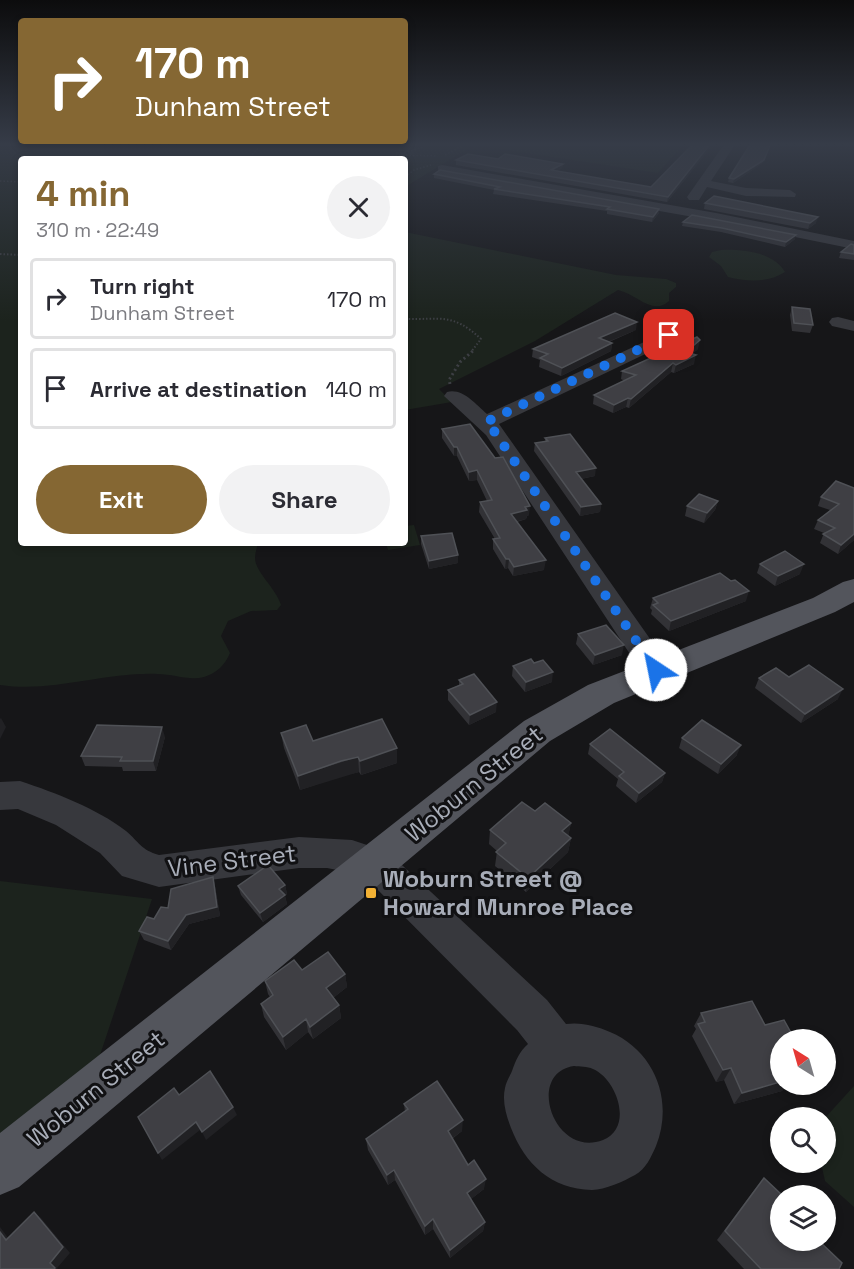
<!DOCTYPE html>
<meta charset="utf-8">
<style>
body{margin:0;font-family:"Space Grotesk",sans-serif;background:#f2f2f3;color:#2b2b33;height:100vh;display:flex;flex-direction:column;font-size:22px;white-space:nowrap}
*{box-sizing:border-box;margin:0}
p{font-size:20px;color:#7c7c81}
.icon{flex:none;width:33px;height:33px;fill:none;stroke:currentColor;stroke-width:2;stroke-linecap:round;stroke-linejoin:round}
.map{position:relative;flex:1;overflow:hidden}
.panel{position:absolute;left:18px;top:156px;width:390px;height:390px;display:flex;flex-direction:column;background:#fff;border-radius:6px;box-shadow:0 3px 9px #0003}
.panel>*{flex:none}
.hud{position:absolute;left:18px;top:18px;width:390px;height:126px;border-radius:6px;box-shadow:0 3px 9px #0003;background:#856733;color:#fff;overflow:hidden}
.needle{width:39px;rotate:323deg}
.controls{position:absolute;left:770px;top:1029px;display:grid;gap:12px}
.controls a{display:grid;place-items:center;width:66px;height:66px;border-radius:50%;background:#fff;box-shadow:0 3px 9px #0003;font-size:30px}
.pin{position:absolute;display:grid;place-items:center;width:51px;height:51px;color:#fff;margin:-26px;border-radius:12px;box-shadow:0 3px 9px #0006}
.me{position:absolute;width:66px;margin:-33px;rotate:326deg;stroke-linejoin:round;filter:drop-shadow(0 0 4px #0008)}
.turn{display:flex;align-items:center;gap:21px;height:126px;padding:0 18px;font-size:27px}
.turn .icon{width:78px;height:78px;stroke-width:2.5}
.turn b{display:block;font-size:42px;line-height:51px}
.round{display:grid;place-items:center;flex:none;width:63px;height:63px;border-radius:32px;background:#f2f2f3}
.summary{display:flex;align-items:center;justify-content:space-between;height:102px;padding:0 18px}
h1{font-size:36px;font-weight:700;line-height:45px;color:#856733}
.cta{display:flex;gap:12px;margin-top:auto;padding:12px 18px}
.cta a{flex:1;height:69px;border-radius:36px;background:#856733;color:#fff;font-size:24px;font-weight:700;line-height:69px;text-align:center}
.cta a+a{background:#f2f2f3;color:#2b2b33}
ul{padding:0;list-style:none}
li{display:flex;align-items:center;gap:18px;height:81px;margin:0 12px 9px;padding:0 6px;border:3px solid #e1e1e2;border-radius:6px}
li div{flex:1}
li b{display:block;font-size:22px}
li em{font-style:normal}
.map>svg:first-child{display:block}
.green{fill:#1c231d}
.lines{fill:none;stroke-linecap:round;stroke-linejoin:round}
.path-far2{stroke:#3d3f44;stroke-width:1.5;stroke-dasharray:1.5 2;stroke-linecap:butt}
.path-far1{stroke:#3d3f44;stroke-width:2;stroke-dasharray:1.5 2;stroke-linecap:butt}
.path{stroke:#3d3f44;stroke-width:3;stroke-dasharray:2 3;stroke-linecap:butt}
.minor{fill:#37383d;fill-rule:evenodd}
.major{fill:#53555c;fill-rule:evenodd}
.wall{fill:#323236}
.shaded-wall{fill:#212124}
.building{fill:#3f3f44;stroke:#4f5156;stroke-width:1.5}
.route{stroke:#1a73e8;stroke-width:10;stroke-dasharray:0 18}
.poi-dot{fill:#f2b134;stroke:#111113;stroke-width:2}
.labels{text-anchor:middle;stroke-width:6;stroke-linejoin:round;paint-order:stroke}
.near-street-label{font-size:24px;fill:#a8adb8;stroke:#111113}
.near-poi-label{font-size:24px;font-weight:bold;fill:#a8adb8;stroke:#111113;text-anchor:start}
</style>
<div class="map">
<svg width="854" height="1269" viewBox="0 0 854 1269">
<rect width="100%" height="100%" fill="#161618"/>
<g class="green">
<path d="M0,143h100l12,16h-91v384h237c-1,4 -3,10 -3,15 0,14 21,30 26,47l-4,5 -26,1 -23,10 -7,15 9,17c-5,12 -13,20 -26,24 -15,4 -31,-3 -46,-3 -54,-2 -105,19 -158,11z"/>
<path d="M181,143h504l-27,30 -184,-28 -69,42v-28h-269z"/>
<path d="M405,232l211,43 50,4 10,4v4l-7,6v8c-16,15 -31,-6 -51,-11l-83,51 -96,48 13,13 -47,8z"/>
<path d="M721,250c21,-1 53,2 64,22 -17,11 -38,10 -57,5l-7,-11 -12,-9 3,-5z"/>
<path d="M414,525l6,20 -32,5 -2,-7h19v-17z"/>
<path d="M0,881l152,18 -52,156 -100,81z"/>
<path d="M854,1086v121l-29,-26 -4,-18 4,-1v-44z"/>
</g>
<g class="lines">
<g class="path-far2">
<path d="M401,154l34,-11"/>
<path d="M445,155l23,-12"/>
<path d="M250,157l8,-9v-5"/>
<path d="M230,159l20,-2 15,2"/>
<path d="M382,159l15,-4 40,1"/>
<path d="M405,177l9,-7 17,-5"/>
<path d="M0,181l21,1"/>
</g>
<g class="path-far1">
<path d="M0,254l21,1"/>
<path d="M405,319c35,1 47,-7 76,20l-10,13"/>
</g>
<path class="path" d="M450,384l-1,-4 11,-18 13,-11"/>
<g class="minor">
<path d="M725,143h11l-25,38 35,7 44,2 6,4 -1,3 -49,-1 -39,-9 -8,13h-10l-2,-3z"/>
<path d="M442,165l274,48 138,28v8l-138,-28 -278,-49v-6z"/>
<path d="M838,317l16,4v10l-22,-5 -3,-4 3,-4z"/>
<path d="M679,326l6,1 3,4 -3,4 -186,89 168,239 4,7 -4,7 -11,4 -11,-4 -159,-242 -42,-39 3,-4c16,-4 28,12 40,22z"/>
<path d="M20,781c36,12 76,27 106,50 13,11 15,19 33,24l140,-18 53,3 36,12 159,148 19,24c16,-2 30,2 44,8 45,19 64,69 46,114 -5,11 -10,23 -21,29 -11,6 -30,15 -43,15 -41,-1 -67,-26 -81,-62 -5,-13 -9,-27 -6,-40 1,-6 5,-12 7,-17 4,-11 7,-19 16,-27l-11,-14 -154,-155 -36,-7h-28l-140,19 -37,-11 -22,-23 -44,-28 -38,-16 -18,1v-28zM574,1066c6,1 13,0 19,3 24,10 41,59 10,71 -49,19 -78,-67 -29,-74z"/>
</g>
<path class="major" d="M854,579v23l-19,10 -221,91 -64,38 -531,446 -19,8v-62l524,-412 64,-36 225,-87 30,-16z"/>
</g>
<g class="wall">
<path d="M694,143h20l-47,59 -211,-37v-5l42,-1 65,5 -1,4 -5,3 94,16z"/>
<path d="M763,163l-30,20 -5,-1 1,-4z"/>
<path d="M434,174l225,35v4l-7,9 -45,-8v-3l-114,-17 1,-4 -60,-12z"/>
<path d="M705,203l111,20 -8,6 -104,-20z"/>
<path d="M683,222l112,17 -10,8 -64,-15 -39,-6z"/>
<path d="M854,245v15l-15,-2 2,-6z"/>
<path d="M792,307l21,18 -3,8 -18,-2 -2,-16z"/>
<path d="M636,330l-27,12 3,1 -1,8 -50,25 -22,-9 1,-7 -8,-3 1,-8z"/>
<path d="M698,349l-6,5 2,10 -20,9 -3,-1 -42,36 -3,-1 -13,6 -20,-9 1,-9 31,-14 -4,-2 1,-8z"/>
<path d="M442,429l87,86 -2,1 -1,3 -9,3 27,48 -31,6 -5,-8 -3,1 -12,-20v-10h2l-16,-27 1,-10 7,-1 -10,-21 -8,1 -12,-25h-3l-12,-18z"/>
<path d="M545,438l50,38 -14,3 20,25 -1,8 -20,4 -46,-65 1,-8 10,-1z"/>
<path d="M836,481l18,59 -16,14 -18,-11 4,-10 -10,-4 4,-9 12,-10 -12,-4 3,-9z"/>
<path d="M718,501l-3,9 -11,13 -19,-7 2,-10z"/>
<path d="M421,536l37,19v8l-29,6 -8,-25z"/>
<path d="M760,564l40,10 -25,12 -18,-13z"/>
<path d="M653,598l93,3 -77,30 -18,-17 1,-4 -2,-2z"/>
<path d="M578,634l44,21 -29,10 -17,-21z"/>
<path d="M534,663l18,19 -27,10 -13,-16 1,-10z"/>
<path d="M789,677l49,22 -37,24 -46,-35 4,-10z"/>
<path d="M459,680l37,32 -27,13 -21,-25v-10l11,-5z"/>
<path d="M281,733l32,8 84,7v15l-36,12 -2,-3 -17,4 -42,14 -16,-42z"/>
<path d="M165,737l-9,34h-33l-1,-4 -37,-1 -4,-10z"/>
<path d="M682,738l55,17 -19,19 -39,-26z"/>
<path d="M590,744l75,29 -3,9 -26,21 -20,-17 2,-7 -30,-25z"/>
<path d="M535,811l36,12 -3,13 3,2 -3,14 -42,40 -31,-26 2,-15 -8,-7 1,-14z"/>
<path d="M213,877l2,9 5,30 -31,8 -18,26 -27,-10 -5,-9 29,-23z"/>
<path d="M285,885l2,9 -2,2 2,8 -24,18 -22,-27 -3,-9z"/>
<path d="M302,970l43,4 2,13 -14,11 6,7 2,13 -28,21 -5,-7 -22,18 -22,-33 -3,-13 9,-7 -2,-3 -3,-13z"/>
<path d="M701,1013l64,12 15,15v44h7l-5,7 -48,13 -10,-24 -8,2 -24,-46 4,-7 -2,-3z"/>
<path d="M404,1104l58,27 -10,8 32,50 -13,10 14,23 -2,9 -33,27 -17,-29 -8,6 -30,-55 -7,5 -20,-35 -2,-11 39,-27z"/>
<path d="M764,1178l75,91h-95l-27,-29 38,-51z"/>
</g>
<g class="shaded-wall">
<path d="M711,143h3l-47,59 1,-5z"/>
<path d="M771,143l-8,20 -30,20 1,-4z"/>
<path d="M563,164l-1,4 -11,7v-5z"/>
<path d="M659,209v4l-7,9 1,-5z"/>
<path d="M818,217l-2,6 -8,6 2,-6z"/>
<path d="M796,235l-1,4 -10,8 1,-5z"/>
<path d="M637,322l-1,8 -38,16 1,-8z"/>
<path d="M700,340l-2,9 -13,11 1,-8z"/>
<path d="M612,343l-1,8 -50,25 1,-8z"/>
<path d="M696,355l-2,9 -20,9 2,-8z"/>
<path d="M673,363l-2,9 -42,36 2,-9z"/>
<path d="M628,398l-2,9 -13,6 1,-8z"/>
<rect x="454" y="447" width="3" height="9"/>
<path d="M596,468l-1,8 -20,4 1,-8z"/>
<path d="M477,470v10l-8,1v-9z"/>
<path d="M718,501l-3,9 -11,13 3,-10z"/>
<path d="M601,504l-1,8 -20,4 1,-9z"/>
<path d="M530,506l-1,9 -2,1 -1,3 -16,4 1,-9 14,-7z"/>
<path d="M854,534v6l-16,14 3,-9z"/>
<path d="M458,555v8l-29,6v-8z"/>
<path d="M506,559h3l-1,9 -3,1z"/>
<path d="M546,560l-2,10 -31,6 1,-9z"/>
<path d="M804,564l-4,10 -25,12 3,-10z"/>
<path d="M749,591l-3,10 -77,30 2,-10z"/>
<path d="M624,645l-2,10 -29,10 2,-10z"/>
<path d="M553,672l-1,10 -27,10 1,-10z"/>
<path d="M843,689l-5,10 -37,24 4,-9z"/>
<path d="M497,702l-1,10 -27,13 1,-10z"/>
<path d="M1,718l5,9 -6,12v-20z"/>
<path d="M162,727l3,10 -9,34 -3,-10z"/>
<path d="M741,745l-4,10 -19,19 3,-10z"/>
<path d="M397,748v15l-36,12 -1,-14z"/>
<path d="M358,757l1,15 -59,18 -2,-14z"/>
<path d="M665,773l-3,9 -26,21 3,-10z"/>
<path d="M571,823l-3,15 -6,-7z"/>
<path d="M571,838l-3,14 -42,40 2,-14z"/>
<path d="M213,877l2,9 5,30 -31,8 -18,26 -3,-9z"/>
<path d="M285,885l2,9 -2,2 2,8 -24,18 -3,-9 19,-24z"/>
<path d="M345,974l2,13 -18,14 -3,-13z"/>
<path d="M339,1005l2,13 -28,21 -3,-12z"/>
<path d="M306,1019l2,13 -22,18 -3,-13z"/>
<path d="M731,1068l-7,12 -8,2 7,-12z"/>
<path d="M780,1082v2h7l-5,7 -48,13 8,-11z"/>
<path d="M233,1107l4,8 -31,25 -4,-8z"/>
<path d="M463,1120l-1,11 -15,11 1,-11z"/>
<path d="M196,1122l4,8 -38,30 -4,-7z"/>
<path d="M394,1170l1,10 -7,5 -1,-10z"/>
<path d="M486,1179l-2,10 -18,14 1,-10z"/>
<path d="M34,1212l7,6 29,35 -13,15 1,1h-4l-4,-6z"/>
<path d="M433,1219v10l-8,6v-9z"/>
<path d="M485,1222l-2,9 -33,27v-8z"/>
<path d="M0,1227l14,19 -8,-6 -6,-8z"/>
</g>
<g class="building">
<path d="M694,143h17l-43,54 -212,-37 12,-6 30,5 7,-5 58,10 -12,6 100,17z"/>
<path d="M751,143h20l-7,17 -30,19 -5,-1z"/>
<path d="M440,170l219,39 -6,8 -46,-8 3,-2 -116,-18 6,-2 -66,-13z"/>
<path d="M714,196l104,21 -8,6 -105,-20z"/>
<path d="M692,215l104,20 -10,7 -64,-14 -39,-6z"/>
<path d="M851,244l3,1v9l-13,-2z"/>
<path d="M792,307l18,2 3,16 -19,-2z"/>
<path d="M615,313l22,9 -38,16 13,5 -50,25 -22,-10 8,-4 -15,-5z"/>
<path d="M697,337l3,3 -14,12 10,3 -20,10 -3,-2 -42,36 -3,-1 -14,7 -20,-10 42,-20 -14,-4z"/>
<path d="M470,424l25,34 8,-1 27,49 -5,1 2,3 -16,4 35,46 -32,7 -5,-8h-3l-13,-20 7,-1 -20,-36 12,-2 -15,-30 -8,2 -12,-25h-3l-12,-18z"/>
<path d="M570,434l26,34 -20,4 25,32 -20,3 -46,-64 13,-2 -3,-3z"/>
<path d="M836,481l18,7v46l-13,11 -18,-11 12,-6 -17,-8 21,-16 -18,-7z"/>
<path d="M699,494l19,7 -11,12 -20,-7z"/>
<path d="M452,533l6,22 -29,6 -8,-25z"/>
<path d="M785,551l19,13 -26,12 -18,-12z"/>
<path d="M720,573l11,8 4,-1 14,11 -78,30 -18,-16 5,-2 -5,-5z"/>
<path d="M606,625l18,20 -29,10 -17,-21z"/>
<path d="M531,659l3,4 9,-3 10,12 -27,10 -13,-16z"/>
<path d="M809,665l34,24 -38,25 -46,-36 17,-10 13,9z"/>
<path d="M474,674l23,28 -27,13 -22,-25 15,-6 -4,-4z"/>
<path d="M382,719l15,29 -37,13 -2,-4 -17,4 -43,15 -17,-43 25,-8 7,16z"/>
<path d="M702,720l39,25 -20,19 -39,-26z"/>
<path d="M97,725l65,2 -9,34h-33l2,-4 -41,-1z"/>
<path d="M610,729l55,44 -26,20 -20,-17 5,-4 -34,-28z"/>
<path d="M522,802l13,9 10,-8 26,20 -9,8 9,7 -43,40 -32,-26 10,-9 -16,-13z"/>
<path d="M268,865l17,20 -6,4 6,6 -25,18 -22,-27z"/>
<path d="M213,877l4,30 -31,8 -18,26 -29,-10 8,-14 7,2 7,-12 7,1 3,-19z"/>
<path d="M328,952l17,22 -19,14 13,17 -29,22 -4,-8 -23,18 -22,-33 12,-9 -8,-14 29,-21 8,10z"/>
<path d="M752,1001l13,24 19,-5 11,20h-15v12l-3,1 3,5v24l-38,11 -11,-25 -8,2 -25,-46 7,-2 -4,-9z"/>
<path d="M210,1071l23,36 -31,25 -6,-10 -38,31 -20,-36 36,-29 5,7z"/>
<path d="M437,1081l26,39 -15,11 20,34 6,-5 12,19 -19,14 18,29 -35,28 -17,-31 -8,7 -31,-56 -7,5 -21,-36 42,-30 -4,-5z"/>
<path d="M764,1178l19,18h-3v44h38l24,23 -3,6h-78l-36,-38z"/>
<path d="M34,1212l29,35 -13,16 5,5 -1,1h-54v-37l6,8z"/>
</g>
<linearGradient id="sky" x2="0" y2="1"><stop stop-color="#0c0c0d"/><stop offset="0.45" stop-color="#363c48"/><stop offset="1" stop-color="#363c48" stop-opacity="0"/></linearGradient>
<rect width="854" height="321" fill="url(#sky)"/>
<g class="lines">
<path class="route" d="M656,670l-162,-239 -8,-9 183,-87"/>
</g>
<rect class="poi-dot" x="365" y="887" width="12" height="12" rx="3"/>
<g class="labels">
<g class="near-street-label">
<text transform="translate(474 784) rotate(-39)" y="8">Woburn Street</text>
<text transform="translate(232 861) rotate(-7)" y="8">Vine Street</text>
<text transform="translate(96 1089) rotate(-39)" y="8">Woburn Street</text>
</g>
<g class="near-poi-label">
<text x="383" y="887">Woburn Street @<tspan x="383" dy="28">Howard Munroe Place</tspan></text>
</g>
</g>
</svg>
<div class="controls">
<a><svg class="needle" viewBox="-14 -14 28 28"><path d="M0-13l5 13h-10z" fill="#e53935"/><path d="M0 13l5-13h-10z" fill="#7c7c81"/></svg></a>
<a><svg class="icon" aria-label="search" viewBox="0 0 24 24"><circle cx="10" cy="10" r="6"/><path d="M15 15l6 6"/></svg></a>
<a><svg class="icon" aria-label="layers" viewBox="0 0 24 24"><path d="M12 4l9 5-9 5-9-5zM3 14l9 5 9-5"/></svg></a>
</div>
<div class="pin" style="left:669px;top:335px;background:#d93025"><svg class="icon" aria-label="arrive" viewBox="0 0 24 24"><path d="M6 21V4h12l-3 4 3 4H6"/></svg></div>
<svg class="me" style="left:656px;top:670px" viewBox="-20 -20 40 40"><circle r="19" fill="#fff"/><path d="M0-13L10 11 0 6-10 11z" fill="#1a73e8"/></svg>
<div class="hud">
<div class="turn"><svg class="icon" aria-label="right" viewBox="0 0 24 24"><path d="M7 20v-9h11M14 6l5 5-5 5"/></svg><div><b>170 m</b>Dunham Street</div></div>
</div>
<section class="panel">
<div class="summary"><div><h1>4 min</h1><p>310 m · 22:49</p></div><a class="round"><svg class="icon" aria-label="close" viewBox="0 0 24 24"><path d="M6 6l12 12M18 6L6 18"/></svg></a></div>
<ul>
<li><svg class="icon" aria-label="right" viewBox="0 0 24 24"><path d="M7 20v-9h11M14 6l5 5-5 5"/></svg><div><b>Turn right</b><p>Dunham Street</p></div><em>170 m</em></li>
<li><svg class="icon" aria-label="arrive" viewBox="0 0 24 24"><path d="M6 21V4h12l-3 4 3 4H6"/></svg><div><b>Arrive at destination</b></div><em>140 m</em></li>
</ul>
<div class="cta"><a>Exit</a><a>Share</a></div>
</section>
</div>
